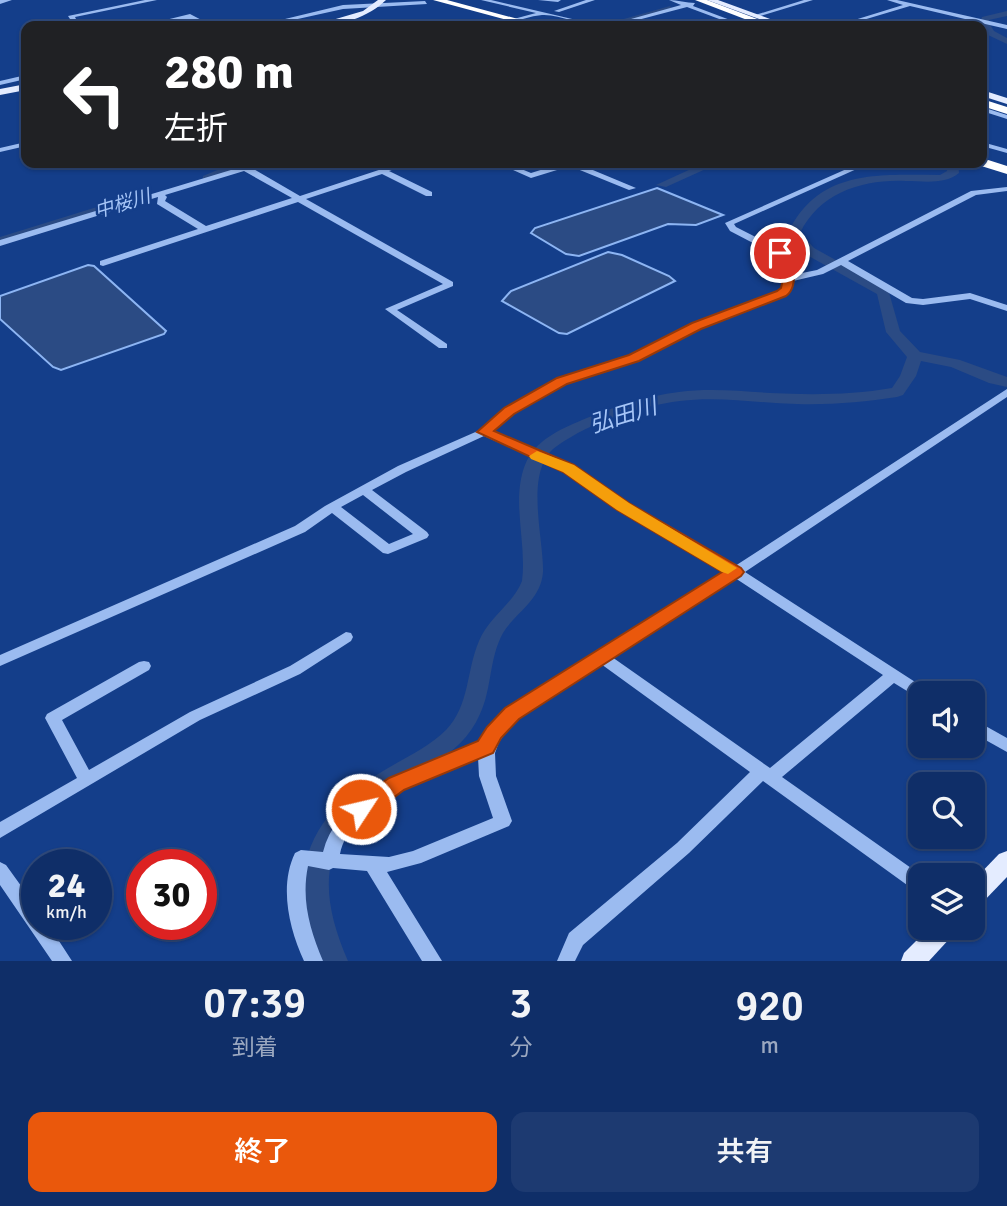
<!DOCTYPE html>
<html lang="ja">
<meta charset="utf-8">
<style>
body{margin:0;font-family:Signika,"Noto Sans JP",sans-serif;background:#1d3a71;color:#f1f3f6;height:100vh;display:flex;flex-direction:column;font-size:26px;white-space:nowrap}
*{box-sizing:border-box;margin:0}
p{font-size:23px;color:#9ba8c0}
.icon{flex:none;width:38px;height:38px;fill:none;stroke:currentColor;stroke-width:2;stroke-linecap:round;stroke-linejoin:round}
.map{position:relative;height:961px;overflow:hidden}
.side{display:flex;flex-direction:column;background:#0f2e68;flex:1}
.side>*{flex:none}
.top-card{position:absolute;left:21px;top:21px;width:966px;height:147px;border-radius:14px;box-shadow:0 2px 5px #0004,0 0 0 2px #2f4a7c;background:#202124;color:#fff;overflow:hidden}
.controls{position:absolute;left:908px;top:681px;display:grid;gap:14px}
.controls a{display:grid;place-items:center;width:77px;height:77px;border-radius:14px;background:#0f2e68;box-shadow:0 2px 5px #0004,0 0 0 2px #2f4a7c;font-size:35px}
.speed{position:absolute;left:21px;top:849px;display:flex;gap:14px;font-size:35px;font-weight:700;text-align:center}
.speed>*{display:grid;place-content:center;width:91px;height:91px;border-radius:50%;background:#0f2e68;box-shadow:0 2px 5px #0004,0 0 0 2px #2f4a7c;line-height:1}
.speed small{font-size:18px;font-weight:400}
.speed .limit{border:10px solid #d22;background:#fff;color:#111}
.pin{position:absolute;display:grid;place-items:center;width:60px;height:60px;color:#fff;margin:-30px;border:4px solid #fff;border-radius:50%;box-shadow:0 2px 7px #0007}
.me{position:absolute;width:77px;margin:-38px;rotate:55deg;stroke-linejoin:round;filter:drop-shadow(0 0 5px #0008)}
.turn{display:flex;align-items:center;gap:24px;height:147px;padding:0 28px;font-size:32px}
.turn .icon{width:91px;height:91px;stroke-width:2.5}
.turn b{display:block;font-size:49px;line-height:60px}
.eta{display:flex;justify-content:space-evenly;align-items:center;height:119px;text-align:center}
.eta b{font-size:42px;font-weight:600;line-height:49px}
.button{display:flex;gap:14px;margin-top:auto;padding:14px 28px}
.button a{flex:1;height:80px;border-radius:14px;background:#ea580c;color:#fff;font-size:28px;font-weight:600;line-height:80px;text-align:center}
.button a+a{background:#1d3a71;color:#f1f3f6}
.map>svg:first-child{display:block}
.water{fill:#2b4b84;stroke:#8db5f3;stroke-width:2}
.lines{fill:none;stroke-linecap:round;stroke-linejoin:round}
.river{fill:#2b4b84;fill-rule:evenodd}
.minor{fill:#9bbbf0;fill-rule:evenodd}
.major{fill:#e4ecff;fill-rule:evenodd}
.highway{fill:#fff;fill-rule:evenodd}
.route{fill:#ea580c;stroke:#983908;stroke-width:2}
.slow{fill:#f59e0b}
.labels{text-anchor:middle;stroke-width:5;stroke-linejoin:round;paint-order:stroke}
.far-water-label{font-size:19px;font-style:italic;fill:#a6c5f7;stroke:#143e8a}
.water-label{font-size:23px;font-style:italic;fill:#a6c5f7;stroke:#143e8a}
</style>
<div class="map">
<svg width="1007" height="961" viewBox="0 0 1007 961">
<rect width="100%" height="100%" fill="#143e8a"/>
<g class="water">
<path d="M657,188l66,27 -27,10 -28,-1 -89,32 -13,-2 -35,-21 4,-5z"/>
<path d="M608,252l14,3 47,21 6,5 -108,53 -8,-1 -57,-32 9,-10z"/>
<path d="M88,265l6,1 72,65 -2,3 -103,36 -8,-3 -53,-48v-23z"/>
</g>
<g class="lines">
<g class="river">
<path d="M670,6l3,4 -61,16h-13z"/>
<path d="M1007,11v5l-18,4v3l5,8 13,7v6l-19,-9 -8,-12 2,-6z"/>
<path d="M224,163h12l5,4 -30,13h-8v-4l24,-10z"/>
<path d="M704,163h15l-53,24 -10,-2z"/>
<path d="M948,163h10l1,10c-15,12 -35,8 -53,8 -42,-2 -86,11 -106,52l14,15 74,41 12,42 20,21 40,8 47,17v10l-18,-4 -38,-16 -30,-6 -5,15 -13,19 -6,2c-33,5 -66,8 -100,7 -39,-1 -78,-8 -117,-3 -41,5 -89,21 -123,45 -34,23 -13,92 -14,126 -2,28 -27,40 -40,61 -14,25 -11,56 -23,81 -15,35 -47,50 -78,69 -79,46 -89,97 -54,178h-28c-34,-85 -17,-142 63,-190 21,-13 45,-23 63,-41 24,-25 20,-59 33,-89 10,-24 34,-37 43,-60 5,-38 -11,-80 3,-116 10,-25 34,-35 57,-45 31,-13 64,-24 97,-28 30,-4 61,-1 91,1 41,2 81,2 122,-5l8,-12 7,-19 -21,-25 -9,-38 -72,-40 -17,-21c31,-65 92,-58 152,-58l7,-4z"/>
<path d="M126,198l10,3 -136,44v-8z"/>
</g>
<g class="minor">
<path d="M0,0h12l-12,4z"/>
<path d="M145,0h12l-82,17 3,6 8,3 -12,-1 -6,-9z"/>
<path d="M481,0h10l111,26c-20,1 -41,-12 -60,-11 -19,2 -36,11 -55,11l49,-13z"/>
<path d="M538,0h23l-3,2z"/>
<path d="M586,0h9l-36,12 -5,-1z"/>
<path d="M669,0c9,0 17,3 26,3l-2,3 53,20h-8l-51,-19 -72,19h-9l75,-21z"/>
<path d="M804,0h9l-56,17 -5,-1z"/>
<path d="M887,0h10l110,25v4l-35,-8 -16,5h-8l17,-7 -55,-13 -67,20h-8l68,-21z"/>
<path d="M425,1l2,3 -84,5 -77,17h-10l87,-21z"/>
<path d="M190,14l23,12c-10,0 -17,-8 -27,-7 -15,0 -29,8 -45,7z"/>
<path d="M26,75v4l-26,6v-4z"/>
<path d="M982,107l25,8v4l-25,-8z"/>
<path d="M26,142v4l-26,6v-4z"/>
<path d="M982,142l25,7v4l-25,-7z"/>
<path d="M254,163h11l-13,5 48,28 100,-33h11l-22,8 43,21v4h-6l-44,-22 -76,25 147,83v4l-56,24 50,34v4h-8l-54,-39 58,-25 -145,-82 -195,64 -3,-1v-4l98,-32 -41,-25 1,-7 -158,49v-6zM244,171l48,27 -86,28 -41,-25 2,-4 -2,-2z"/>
<path d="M497,163h10l24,10 32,-10h13l60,25 -7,2 -59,-24 -39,12z"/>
<path d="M860,163h10l-136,61 2,3 47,24 9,24 25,-5 154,-79 36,-4v4l-31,4 -128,66 64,37 11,1 47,-6 37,12v6l-37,-12 -47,6 -17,-2 -65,-38 -18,9 -30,7 -1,8 -7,6 -85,33 -62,32 -72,23 -53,30 -21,18 80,34 55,38 108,63 272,-177v8l-262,175 181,117 3,4h-9v6l-26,-16 -112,94 139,98 -1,17 -6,-2 -151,-109 -74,72 -106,92 -8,16h-18l12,-28 108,-90 73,-71 -149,-108 -84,53 -18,25 -4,11 1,23 16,45 -3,5 -88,37 -34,9 55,89h-20l-55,-90 -34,-3 -4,2 -21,-4c-7,34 2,64 15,95h-19c-15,-32 -25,-75 -9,-108l6,-3 22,2c14,-55 75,-76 122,-96 12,-4 25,-8 35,-14 6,-3 21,-26 27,-33l218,-137 -106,-63 -55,-38 -80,-35 -78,36 -34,18 55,42 2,3 -2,3 -39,16 -5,-1 -51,-40 -27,19 -305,134v-11l295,-129 30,-20 73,-40 82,-36 25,-21 53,-30 72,-23 62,-32 87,-33c10,-10 1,-25 -3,-36l-46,-24 -5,-8zM363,495l50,39 -24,10 -48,-37zM735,578l148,97 -113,93 -158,-111zM478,757l1,19 14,42 -80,33 -24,6 -49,-3c12,-54 93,-78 138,-97z"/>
<path d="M346,632l5,1 2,4 -2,4 -51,33 -100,46 -200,118v-16l77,-44 -32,-60 2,-4 92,-52 5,-1 5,1 2,4 -2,4 -87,50 27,50 101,-58 100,-46z"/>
<path d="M973,719l34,19v14l-34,-19z"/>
<path d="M0,862l6,3 31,43v16h11l24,37h-20l-52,-76z"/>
</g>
<g class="major">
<path d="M378,0h8c-18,18 -49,27 -74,26l51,-15z"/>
<path d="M707,0h11l71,26h-11z"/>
<path d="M26,84v6l-26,5v-6z"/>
<path d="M982,90l25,8v6l-25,-8z"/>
<path d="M1007,851v26l-26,27 -8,3v-26l26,-27z"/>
<path d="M929,928h27l-4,8 -23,25h-28l3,-8z"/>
</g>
<g class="highway">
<path d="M433,0h14l97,26h-15z"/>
<path d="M695,0h12l69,26h-13z"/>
<path d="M982,99l25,8v7l-25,-8z"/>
<path d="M982,158l25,8v8l-29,-9z"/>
</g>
</g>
<path class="route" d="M780,249c14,7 20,37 6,47l-85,33 -62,32 -72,23 -53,30 -20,17 80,34 55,38 112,65 3,4 -3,4 -222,143 -18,19 -8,15 -89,37 -35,26 -8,2 -8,-2 -3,-7 3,-6 36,-25 89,-37 9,-14 18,-19 217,-136 -105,-62 -54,-38 -86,-40 27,-24 53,-30 72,-23 63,-32 85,-32 4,-3 2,-9 -9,-26z"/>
<path class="slow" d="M537,451l37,14 55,38 108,65 -9,6 -6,-2 -105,-62 -54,-38 -32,-13 -2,-3z"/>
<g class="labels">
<g class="far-water-label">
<text transform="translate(122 203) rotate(-17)" y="7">中桜川</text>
</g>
<g class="water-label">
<text transform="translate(623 415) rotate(-17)" y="8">弘田川</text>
</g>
</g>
</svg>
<div class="controls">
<a><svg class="icon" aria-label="sound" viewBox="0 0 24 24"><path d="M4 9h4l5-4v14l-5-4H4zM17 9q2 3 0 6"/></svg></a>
<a><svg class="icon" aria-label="search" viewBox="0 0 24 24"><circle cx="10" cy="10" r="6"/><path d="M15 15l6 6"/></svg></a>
<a><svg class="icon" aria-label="layers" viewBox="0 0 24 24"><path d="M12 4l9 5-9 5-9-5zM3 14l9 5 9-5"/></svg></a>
</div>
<div class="speed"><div>24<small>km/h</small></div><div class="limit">30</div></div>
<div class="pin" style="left:780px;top:253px;background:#d93025"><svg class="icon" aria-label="arrive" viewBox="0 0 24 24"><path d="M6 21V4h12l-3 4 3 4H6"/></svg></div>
<svg class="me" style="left:361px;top:809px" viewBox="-20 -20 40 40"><circle r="17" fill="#ea580c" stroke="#fff" stroke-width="3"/><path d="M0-11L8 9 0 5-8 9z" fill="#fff"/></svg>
<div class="top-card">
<div class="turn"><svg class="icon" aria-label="left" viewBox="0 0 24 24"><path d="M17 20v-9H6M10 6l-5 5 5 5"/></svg><div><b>280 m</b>左折</div></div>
</div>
</div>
<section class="side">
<div class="eta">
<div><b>07:39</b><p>到着</p></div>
<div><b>3</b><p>分</p></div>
<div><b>920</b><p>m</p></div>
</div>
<div class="button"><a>終了</a><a>共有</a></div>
</section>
